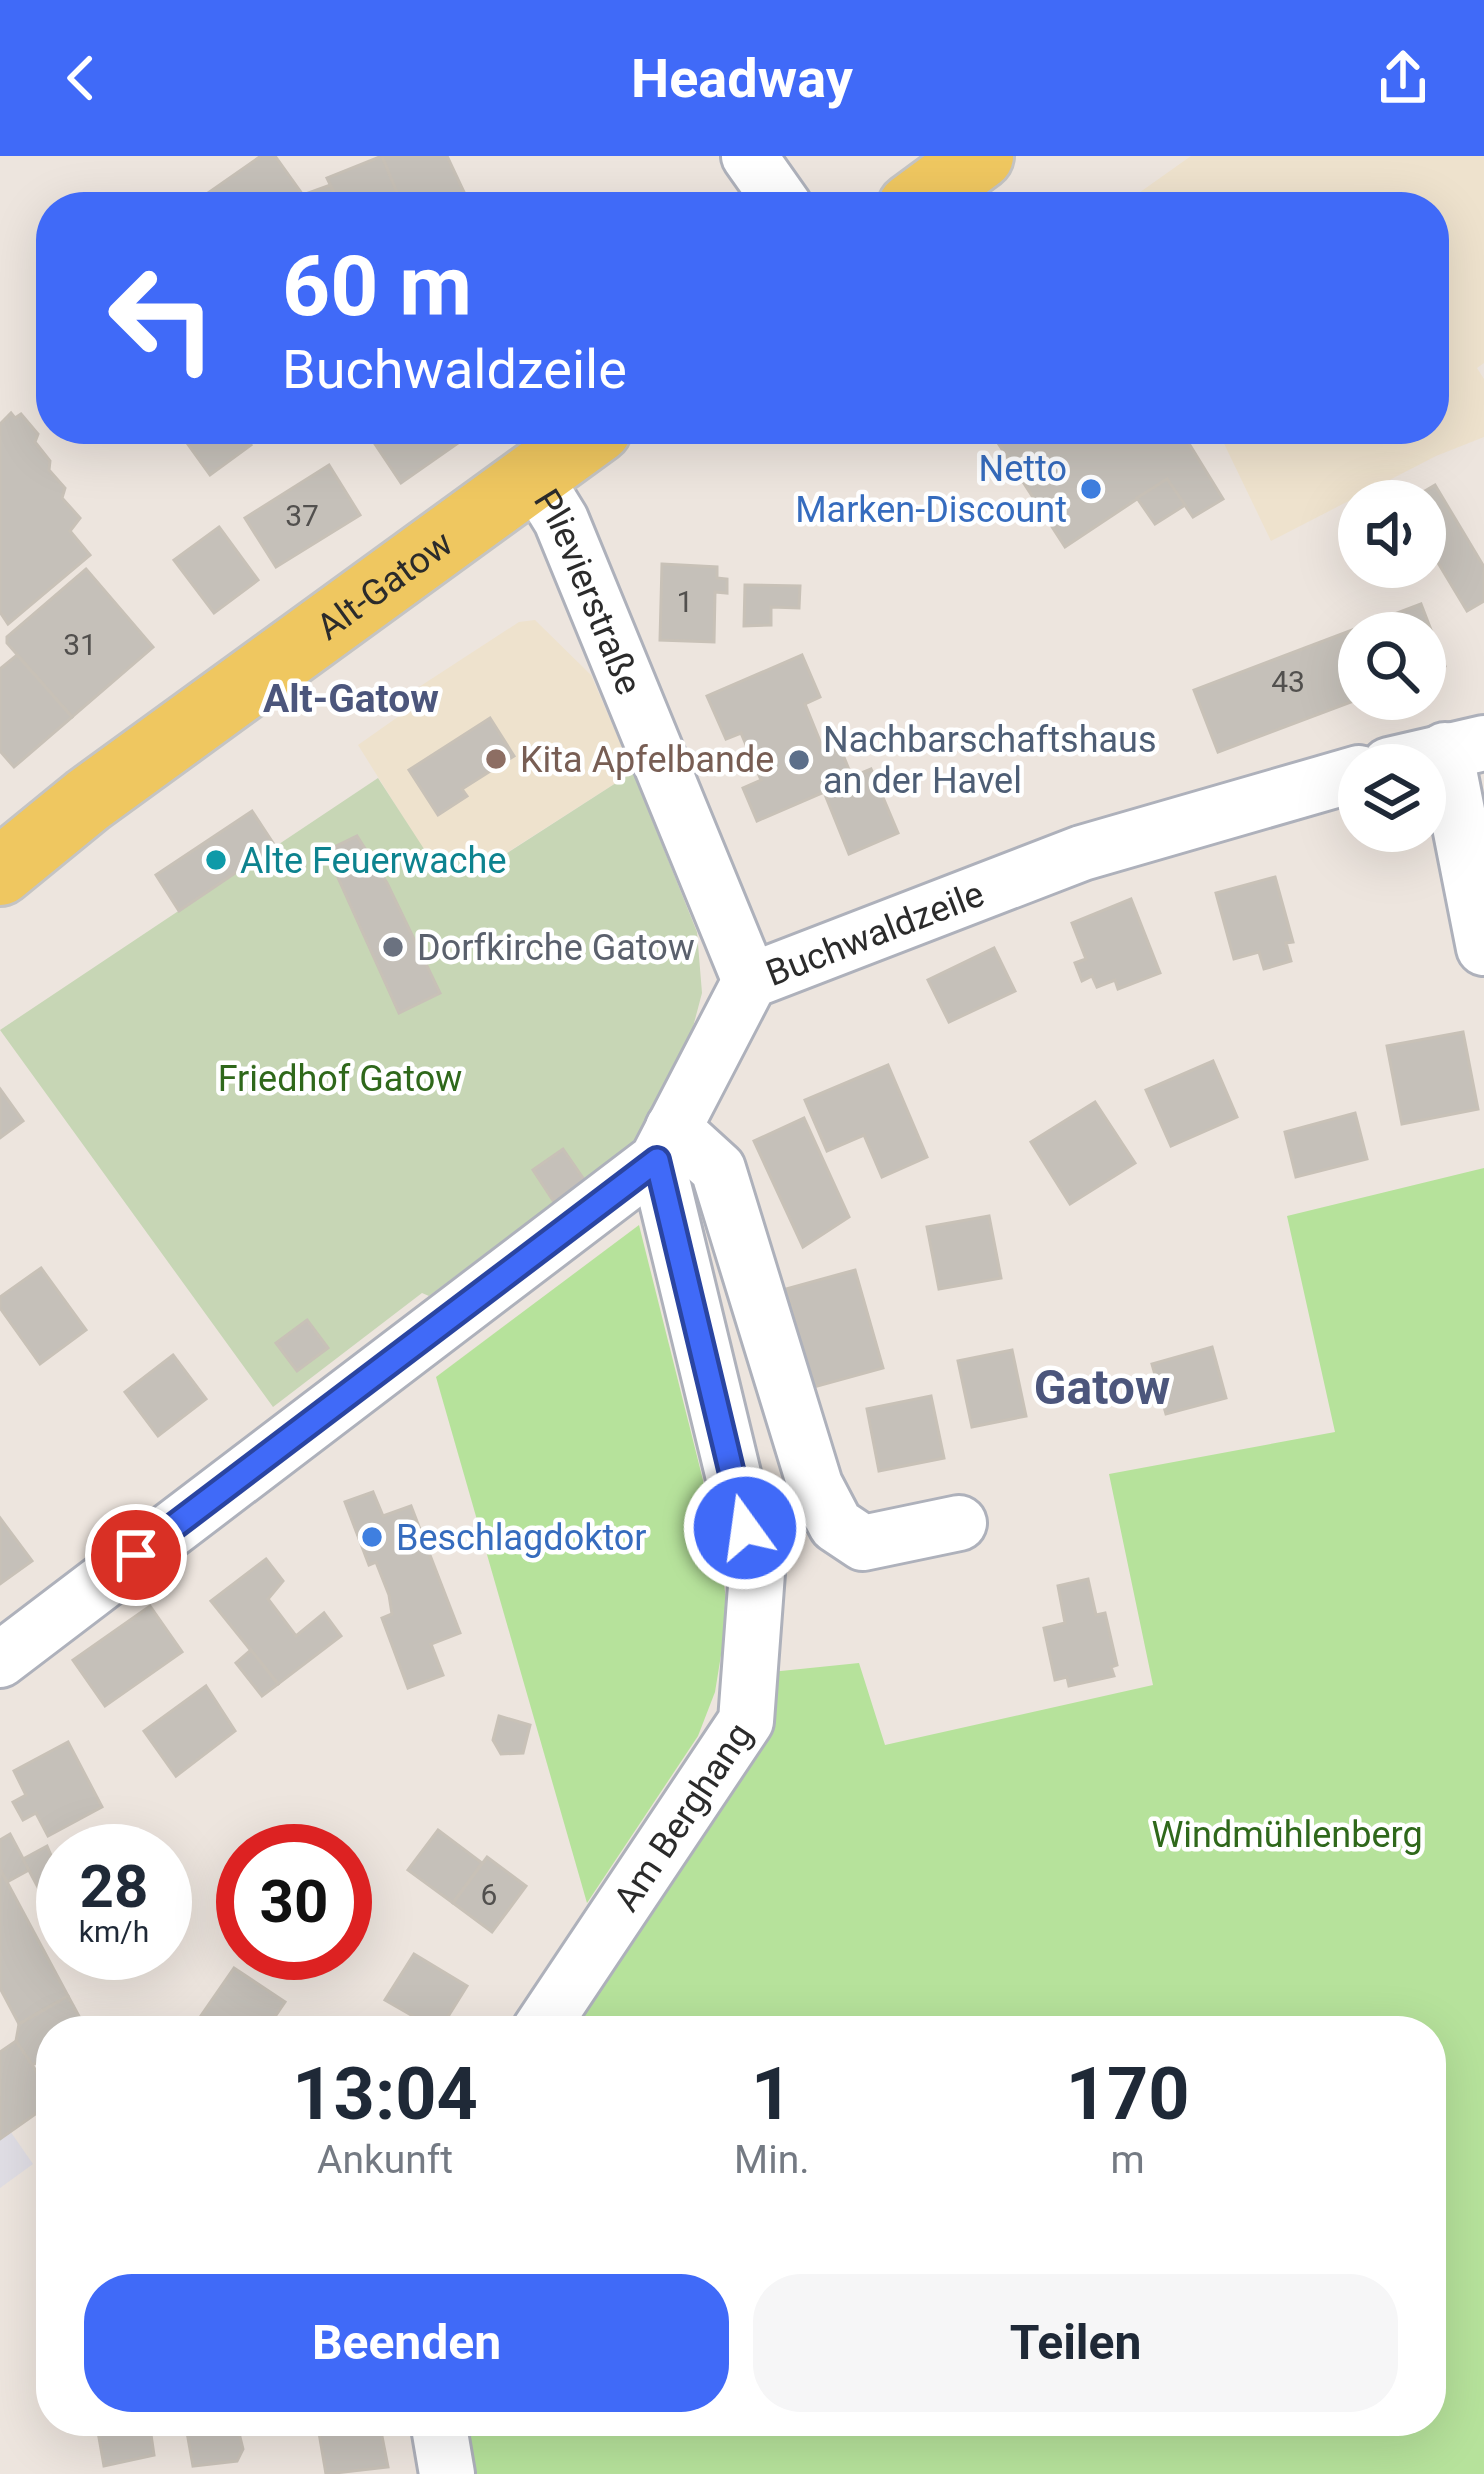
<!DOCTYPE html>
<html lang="de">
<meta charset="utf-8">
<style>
body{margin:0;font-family:Roboto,sans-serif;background:#f6f6f7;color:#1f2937;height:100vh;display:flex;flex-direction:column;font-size:45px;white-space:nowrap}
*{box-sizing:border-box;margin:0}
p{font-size:39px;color:#747a83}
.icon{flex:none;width:66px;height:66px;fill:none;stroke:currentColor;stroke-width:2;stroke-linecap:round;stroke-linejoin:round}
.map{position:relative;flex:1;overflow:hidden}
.drawer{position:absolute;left:36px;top:1860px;width:1410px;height:420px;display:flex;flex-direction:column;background:#fff;border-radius:48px;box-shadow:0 12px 48px #0002}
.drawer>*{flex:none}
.hud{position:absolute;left:36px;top:36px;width:1413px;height:252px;border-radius:48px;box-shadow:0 12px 48px #0002;background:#406af8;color:#fff;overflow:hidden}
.fabs{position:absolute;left:1338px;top:324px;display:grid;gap:24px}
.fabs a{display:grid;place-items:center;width:108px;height:108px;border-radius:50%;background:#fff;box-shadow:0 12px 48px #0002;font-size:60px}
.speed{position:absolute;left:36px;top:1668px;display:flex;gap:24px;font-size:60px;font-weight:700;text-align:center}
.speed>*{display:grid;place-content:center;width:156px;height:156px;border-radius:50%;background:#fff;box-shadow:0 12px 48px #0002;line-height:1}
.speed small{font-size:30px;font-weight:400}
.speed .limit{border:18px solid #d22;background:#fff;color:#111}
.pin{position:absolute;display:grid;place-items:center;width:102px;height:102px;color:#fff;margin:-51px;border:6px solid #fff;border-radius:50%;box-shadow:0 3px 12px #0007}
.me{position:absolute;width:132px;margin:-66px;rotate:346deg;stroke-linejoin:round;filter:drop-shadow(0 0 9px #0008)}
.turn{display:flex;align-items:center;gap:42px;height:252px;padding:0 48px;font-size:54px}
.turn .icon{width:156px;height:156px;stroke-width:2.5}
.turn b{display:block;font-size:84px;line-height:102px}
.eta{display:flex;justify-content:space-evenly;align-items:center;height:204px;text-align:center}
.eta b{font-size:72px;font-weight:700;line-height:84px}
.cta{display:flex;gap:24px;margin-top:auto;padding:24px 48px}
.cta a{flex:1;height:138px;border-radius:48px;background:#406af8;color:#fff;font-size:48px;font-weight:700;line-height:138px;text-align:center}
.cta a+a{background:#f6f6f7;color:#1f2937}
header{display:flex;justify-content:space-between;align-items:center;height:156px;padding:0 48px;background:#406af8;color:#fff;font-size:54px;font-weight:700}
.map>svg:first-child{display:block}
.industrial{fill:#e0dee5}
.education{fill:#eee2cd}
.green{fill:#b6e29b}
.cemetery{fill:#c7d6b5}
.building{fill:#c5c0b9;stroke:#c8c1b7;stroke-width:3}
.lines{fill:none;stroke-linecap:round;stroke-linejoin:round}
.minor-casing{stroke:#aeb1bb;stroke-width:60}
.major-casing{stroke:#c4c4c4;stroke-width:72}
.minor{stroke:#fff;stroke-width:54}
.major{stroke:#efc760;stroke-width:66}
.route-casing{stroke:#2a45a1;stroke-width:30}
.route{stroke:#406af8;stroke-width:21}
.shop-dot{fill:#3f7fe0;stroke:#fff;stroke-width:4.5}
.education-dot{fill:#8d6e63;stroke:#fff;stroke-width:4.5}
.service-dot{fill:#5c6f8a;stroke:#fff;stroke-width:4.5}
.culture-dot{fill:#0f9aa8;stroke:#fff;stroke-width:4.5}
.worship-dot{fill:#6b7280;stroke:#fff;stroke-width:4.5}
.labels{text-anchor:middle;stroke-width:9;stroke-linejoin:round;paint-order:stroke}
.number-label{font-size:30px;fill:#52504e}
.shop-label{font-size:36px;fill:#366cbe;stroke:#fff;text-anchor:end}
.street-label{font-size:36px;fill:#2b2b2b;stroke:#fff}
.service-label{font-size:36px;fill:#4e5e75;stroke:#fff;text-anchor:start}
.education-label{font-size:36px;fill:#785e54;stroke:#fff;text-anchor:start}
.culture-label{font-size:36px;fill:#0d838f;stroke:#fff;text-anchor:start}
.worship-label{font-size:36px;fill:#5b616d;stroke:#fff;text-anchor:start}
.park-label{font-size:36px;fill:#2f681b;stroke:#fff}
.neighbourhood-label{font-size:39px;font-weight:bold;fill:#4c567c;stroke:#fff}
.district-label{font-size:48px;font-weight:bold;fill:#4c567c;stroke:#fff}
</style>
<header><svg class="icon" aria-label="back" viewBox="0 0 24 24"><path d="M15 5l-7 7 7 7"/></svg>Headway<svg class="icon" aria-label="share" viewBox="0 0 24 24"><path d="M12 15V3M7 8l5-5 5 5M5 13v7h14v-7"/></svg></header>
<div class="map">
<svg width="1484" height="2318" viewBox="0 0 1484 2318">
<rect width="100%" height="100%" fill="#ede5de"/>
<path class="industrial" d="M10,1975l23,33 -33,24v-49z"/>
<g class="education">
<path d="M1191,0h293v207l-7,5 7,11v58l-48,19 -165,85 -54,-112h217v-222h-315z"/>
<path d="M535,464l56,55 42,97 -147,94 -50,4 -78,-125 44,-31 -6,-12 123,-80z"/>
</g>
<g class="green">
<path d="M1484,1012v1306h-1011l-9,-53h967v-390h-867l207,-359 88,-9 26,82 268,-60 -44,-211 226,-42 -48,-216z"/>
<path d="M639,1069l78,311 11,76 -13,80 -17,44 -111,167 -151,-526z"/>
</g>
<path class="cemetery" d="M633,616l64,160 5,61 -9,34 -56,124 -83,51 -125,94 -7,-3 -149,114 -273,-377 378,-252 59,91 39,-21 11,18z"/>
<g class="building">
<path d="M261,0h14l28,39 27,-10 5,10 -24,12h-123z"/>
<path d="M382,0l21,51h-62l-14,-29z"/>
<path d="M382,0h65l24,51h-68z"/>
<path d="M11,257l4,5 6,-4 17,20 -3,8 15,19 -1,9 16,18 -3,10 18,20 -10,13 20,24 -82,69 -8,-12v-188z"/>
<path d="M177,273h63l11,16 -41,30z"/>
<path d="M365,273h113l-77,54z"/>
<path d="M989,273h191l43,70 -30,18 -26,-38 -102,68z"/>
<path d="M329,309l31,50 -84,52 -31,-49z"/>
<path d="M1167,323l18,26 -30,19 -18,-26z"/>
<path d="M1435,329l49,82v34l-17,10 -42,-70v-40h-17z"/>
<path d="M219,371l39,53 -44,33 -40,-53z"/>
<path d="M662,408l55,3v11l10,1v14l-12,-1 -1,50 -54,-2z"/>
<path d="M86,413l67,78 -81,70 -65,-74v-6z"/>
<path d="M745,429l55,1 -1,22 -28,-1v18l-27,1z"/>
<path d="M1421,448l24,62 -20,7v-40h-66v66l-141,53 -24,-62z"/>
<path d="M17,499l55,62 -58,50 -14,-16v-82z"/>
<path d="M802,499l18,42 -15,7 19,47 15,-6 13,32 19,-8 27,64 -49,21 -25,-62 -67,29 -14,-33 18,-8 -20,-47 -15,6 -19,-43z"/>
<path d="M490,562l24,38 -52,33 5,7 -29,19 -29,-45z"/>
<path d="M252,655l23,35 -96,65 -23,-36z"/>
<path d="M357,680l30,47 53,110 -41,20 -73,-162z"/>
<path d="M1275,721l18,65 -7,1 5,18 -27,8 -5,-17 -25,7 -18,-66z"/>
<path d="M1131,743l29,74 -42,16 -3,-9 -18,7 -5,-11 -10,5 -7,-18 11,-4 -14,-36z"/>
<path d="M994,792l21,43 -66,31 -21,-42z"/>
<path d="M1463,876l15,77 -76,15 -15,-78z"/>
<path d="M1213,905l24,56 -66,29 -25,-56z"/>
<path d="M888,909l39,92 -45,20 -18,-42 -37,16 -22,-51z"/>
<path d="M0,933l23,32 -23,17z"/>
<path d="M1095,946l40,61 -65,41 -39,-62z"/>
<path d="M1355,957l12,46 -71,18 -11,-45z"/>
<path d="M804,962l45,99 -46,30 -49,-106z"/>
<path d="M563,993l22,32 -31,21 -21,-32z"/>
<path d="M989,1060l12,62 -62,11 -12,-62z"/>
<path d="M41,1112l45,62 -46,34 -40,-56v-11z"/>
<path d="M855,1114l28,98 -69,19 -28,-98z"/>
<path d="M307,1164l21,28 -31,23 -21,-28z"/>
<path d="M1212,1191l14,51 -60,16 -14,-50z"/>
<path d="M1012,1194l14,66 -54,11 -14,-66z"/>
<path d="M173,1199l33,44 -48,37 -33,-44z"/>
<path d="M931,1240l13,62 -65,13 -12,-62z"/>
<path d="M373,1336l10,24 28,-10 49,127 -29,11 12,31 -35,13 -26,-70 10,-4 -3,-19 -13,-33 -7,3 -24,-63z"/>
<path d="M0,1362l32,43 -32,23z"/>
<path d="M266,1403l17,22 -15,18 28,37 28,-23 17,23 -63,48 -67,-83z"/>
<path d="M1088,1423l8,36 9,-2 12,52 -6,2 3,9 -45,10 -2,-9 -12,3 -11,-52 21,-5 -7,-37z"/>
<path d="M150,1450l32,46 -77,54 -32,-46z"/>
<path d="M251,1494l27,34 -16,12 -26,-33z"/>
<path d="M206,1530l29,45 -59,45 -32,-45z"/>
<path d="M499,1560l31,9 -7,28 -22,1 -8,-14z"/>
<path d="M68,1586l34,65 -54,29 -12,-23 -13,7 -10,-18 13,-7 -12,-24z"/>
<path d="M438,1674l44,33 -29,40 -45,-33z"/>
<path d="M10,1678l19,36 -22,12 -7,-13v-29z"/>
<path d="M47,1690l16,37 -21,12 -19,-36z"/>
<path d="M487,1701l39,29 -34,46 -39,-29z"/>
<path d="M0,1713l68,127 -49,28 -19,-36z"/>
<path d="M294,1797h36l-10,16z"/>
<path d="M414,1798l53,32 -28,45 -54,-31z"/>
<path d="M234,1812l51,34 -15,22 11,7h-66l-17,-11z"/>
<path d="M68,1840l19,35h-36v24l-19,10 -16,-24 3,-17z"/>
<path d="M16,1885l35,52v10l-51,36v-87z"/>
<path d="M149,2265l5,34 -50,11 -6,-34z"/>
<path d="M185,2265h51l7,28 -6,12 -44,5z"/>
<path d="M317,2265h62l9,46 -62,7z"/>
</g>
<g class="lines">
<defs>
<g id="minor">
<path d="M749,0l36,51"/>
<path id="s1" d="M532,317l29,47 189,461"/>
<path d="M1445,594l39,198"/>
<path d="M1389,609l95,-22"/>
<path d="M673,972l45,41 97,316 21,40 27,18 96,-20"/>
<path id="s2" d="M0,1504l657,-500 93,-179 332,-128 277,-80"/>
<path id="s3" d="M539,1875l207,-310 11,-148 -100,-413"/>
<path d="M438,2265l9,53"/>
</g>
<g id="major">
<path d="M911,51l69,-51"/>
<path id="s4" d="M0,716l88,-72 510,-371"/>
</g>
</defs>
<use href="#minor" class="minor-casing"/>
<use href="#major" class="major-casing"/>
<use href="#minor" class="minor"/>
<use href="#major" class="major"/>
</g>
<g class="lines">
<defs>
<path id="route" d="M136,1399l521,-395 88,368"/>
</defs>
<use href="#route" class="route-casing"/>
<use href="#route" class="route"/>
</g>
<g class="shop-dot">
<circle cx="1091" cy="333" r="12"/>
<circle cx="372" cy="1381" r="12"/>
</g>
<circle class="education-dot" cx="496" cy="603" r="12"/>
<circle class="service-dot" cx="799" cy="604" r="12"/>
<circle class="culture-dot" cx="216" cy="704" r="12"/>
<circle class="worship-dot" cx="393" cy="791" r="12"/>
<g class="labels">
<g class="number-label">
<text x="302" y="370">37</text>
<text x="685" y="456">1</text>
<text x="80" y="499">31</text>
<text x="1288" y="536">43</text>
<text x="489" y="1749">6</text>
</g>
<g class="shop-label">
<text x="1067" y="325">Netto<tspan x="1067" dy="41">Marken-Discount</tspan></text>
<text x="396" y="1394" text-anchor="start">Beschlagdoktor</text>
</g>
<g class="street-label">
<text dy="13" stroke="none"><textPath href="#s4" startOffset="480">Alt-Gatow</textPath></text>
<text dy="13" stroke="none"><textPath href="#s1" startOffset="132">Plievierstraße</textPath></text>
<text dy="13" stroke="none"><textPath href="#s2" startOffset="1161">Buchwaldzeile</textPath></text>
<text dy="13" stroke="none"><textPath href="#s3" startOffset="258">Am Berghang</textPath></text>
</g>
<g class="service-label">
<text x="823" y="596">Nachbarschaftshaus<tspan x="823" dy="41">an der Havel</tspan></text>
</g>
<g class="education-label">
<text x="520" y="616">Kita Apfelbande</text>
</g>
<g class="culture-label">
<text x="240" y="717">Alte Feuerwache</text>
</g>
<g class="worship-label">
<text x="417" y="804">Dorfkirche Gatow</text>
</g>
<g class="park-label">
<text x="340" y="935">Friedhof Gatow</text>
<text x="1287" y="1691">Windmühlenberg</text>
</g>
<g class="neighbourhood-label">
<text x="351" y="556">Alt-Gatow</text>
</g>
<g class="district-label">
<text x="1102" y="1248">Gatow</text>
</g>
</g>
</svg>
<div class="fabs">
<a><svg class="icon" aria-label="sound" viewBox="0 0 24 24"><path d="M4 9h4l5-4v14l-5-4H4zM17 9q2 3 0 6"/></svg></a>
<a><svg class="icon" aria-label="search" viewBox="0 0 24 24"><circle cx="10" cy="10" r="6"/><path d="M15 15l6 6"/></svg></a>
<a><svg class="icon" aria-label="layers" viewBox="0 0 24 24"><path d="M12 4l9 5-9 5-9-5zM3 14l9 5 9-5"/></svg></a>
</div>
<div class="speed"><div>28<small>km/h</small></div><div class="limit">30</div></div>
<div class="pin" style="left:136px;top:1399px;background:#d93025"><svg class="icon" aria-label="arrive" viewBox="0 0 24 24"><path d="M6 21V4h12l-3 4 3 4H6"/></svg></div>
<svg class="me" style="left:745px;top:1372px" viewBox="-20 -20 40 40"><circle r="17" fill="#406af8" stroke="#fff" stroke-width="3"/><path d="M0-11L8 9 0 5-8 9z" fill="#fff"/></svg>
<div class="hud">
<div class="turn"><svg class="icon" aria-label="left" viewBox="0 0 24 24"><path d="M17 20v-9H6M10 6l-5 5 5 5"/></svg><div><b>60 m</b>Buchwaldzeile</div></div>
</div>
<section class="drawer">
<div class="eta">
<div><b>13:04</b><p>Ankunft</p></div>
<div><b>1</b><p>Min.</p></div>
<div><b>170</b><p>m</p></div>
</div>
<div class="cta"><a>Beenden</a><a>Teilen</a></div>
</section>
</div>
